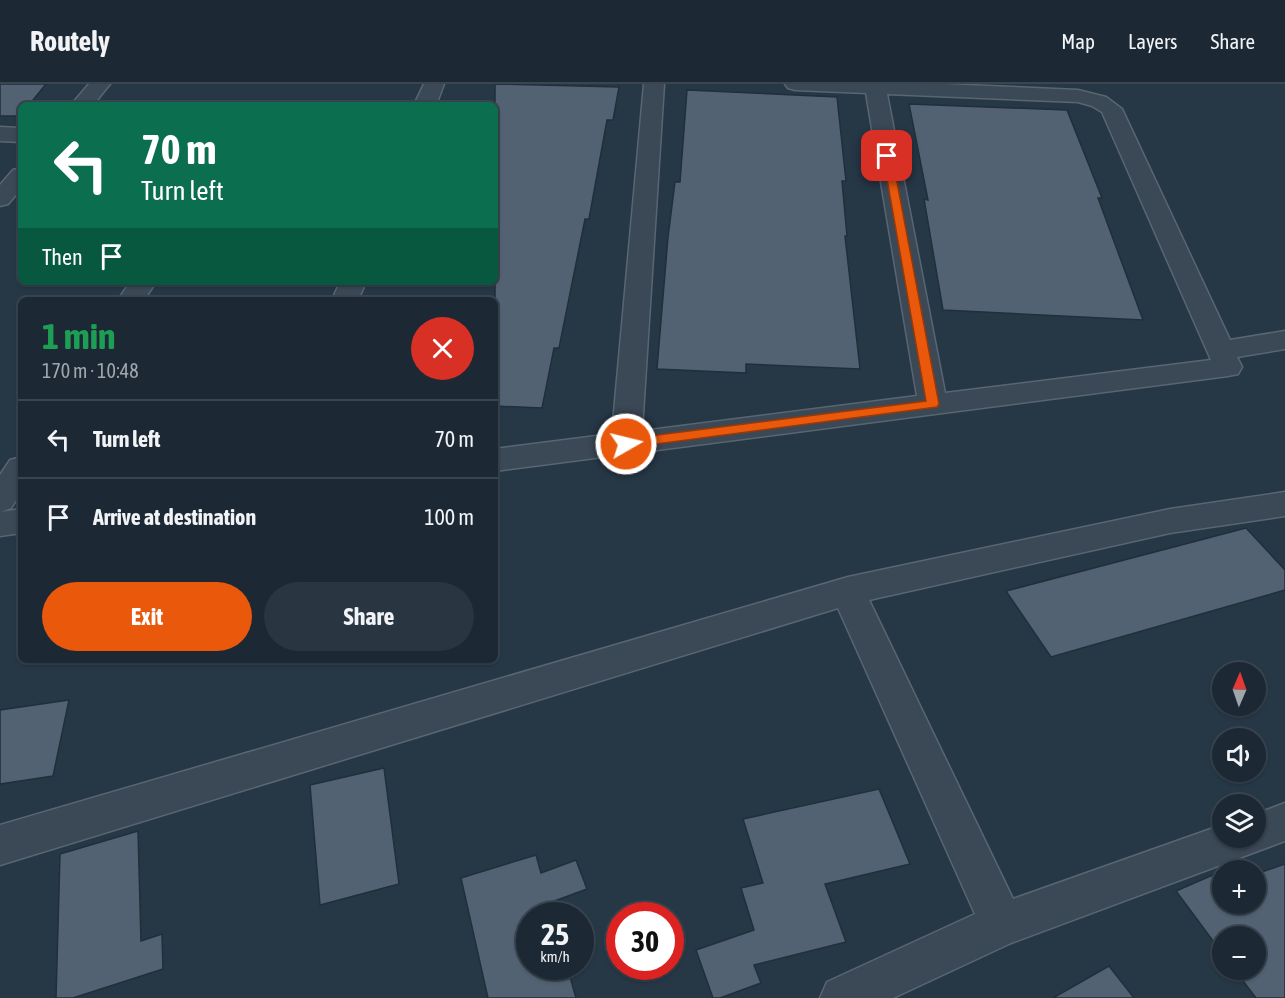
<!DOCTYPE html>
<meta charset="utf-8">
<style>
body{margin:0;font-family:"Asap Condensed",sans-serif;background:#293540;color:#f1f3f6;height:100vh;display:flex;flex-direction:column;font-size:22px;white-space:nowrap}
*{box-sizing:border-box;margin:0}
p{font-size:20px;color:#a0a6ac}
.icon{flex:none;width:33px;height:33px;fill:none;stroke:currentColor;stroke-width:2;stroke-linecap:round;stroke-linejoin:round}
.map{position:relative;flex:1;overflow:hidden}
.drawer{position:absolute;left:18px;top:213px;width:480px;height:366px;display:flex;flex-direction:column;background:#1c2934;border-radius:9px;box-shadow:0 2px 4px #0004,0 0 0 2px #3a454f}
.drawer>*{flex:none}
.banner{position:absolute;left:18px;top:18px;width:480px;height:183px;border-radius:9px;box-shadow:0 2px 4px #0004,0 0 0 2px #3a454f;background:#0b6e4f;color:#fff;overflow:hidden}
.needle{width:39px;rotate:2deg}
.controls{position:absolute;left:1212px;top:578px;display:grid;gap:12px}
.controls a{display:grid;place-items:center;width:54px;height:54px;border-radius:50%;background:#1c2934;box-shadow:0 2px 4px #0004,0 0 0 2px #3a454f;font-size:30px}
.speed{position:absolute;left:516px;top:818px;display:flex;gap:12px;font-size:30px;font-weight:700;text-align:center}
.speed>*{display:grid;place-content:center;width:78px;height:78px;border-radius:50%;background:#1c2934;box-shadow:0 2px 4px #0004,0 0 0 2px #3a454f;line-height:1}
.speed small{font-size:15px;font-weight:400}
.speed .limit{border:9px solid #d22;background:#fff;color:#111}
.pin{position:absolute;display:grid;place-items:center;width:51px;height:51px;color:#fff;margin:-26px;border-radius:12px;box-shadow:0 3px 9px #0006}
.me{position:absolute;width:66px;margin:-33px;rotate:82deg;stroke-linejoin:round;filter:drop-shadow(0 0 4px #0008)}
.turn{display:flex;align-items:center;gap:21px;height:126px;padding:0 24px;font-size:27px}
.turn .icon{width:78px;height:78px;stroke-width:2.5}
.turn b{display:block;font-size:42px;line-height:51px}
.then{display:flex;align-items:center;height:57px;padding:0 24px;background:#0003;gap:12px;font-size:22px}
.round{display:grid;place-items:center;flex:none;width:63px;height:63px;border-radius:32px;background:#293540}
.headline{display:flex;align-items:center;justify-content:space-between;height:102px;padding:0 24px}
h1{font-size:36px;font-weight:700;line-height:45px;color:#1e9e55}
.action{display:flex;gap:12px;margin-top:auto;padding:12px 24px}
.action a{flex:1;height:69px;border-radius:36px;background:#ea580c;color:#fff;font-size:24px;font-weight:700;line-height:69px;text-align:center}
.action a+a{background:#293540;color:#f1f3f6}
ul{padding:0;list-style:none}
li{display:flex;align-items:center;gap:18px;height:78px;padding:0 24px;border-top:2px solid #3a454f}
li div{flex:1}
li b{display:block;font-size:22px}
li em{font-style:normal}
header{display:flex;align-items:center;gap:36px;box-sizing:border-box;height:84px;padding:0 30px;background:#1c2934;border-bottom:2px solid #3a454f}
header strong{font-size:28px}
nav{display:flex;gap:33px;margin-inline-start:auto;font-size:21px}
.map>svg:first-child{display:block}
.building{fill:#526273;stroke:#212f3c;stroke-width:1.5}
.lines{fill:none;stroke-linecap:round;stroke-linejoin:round}
.minor-casing{stroke:#596672;stroke-width:3}
.minor{fill:#3b4855;fill-rule:evenodd}
.route{fill:#ea580c;stroke:#983908;stroke-width:1.5}
</style>
<header>
<strong>Routely</strong>
<nav><a>Map</a><a>Layers</a><a>Share</a></nav>
</header>
<div class="map">
<svg width="1285" height="914" viewBox="0 0 1285 914">
<rect width="100%" height="100%" fill="#263746"/>
<g class="building">
<path d="M0,0h46l-17,21h-8l-1,11h-20z"/>
<path d="M495,0l124,3 -6,33h-6l-18,99h-4l-26,129h-5l-12,60 -47,-2z"/>
<path d="M687,6l150,7 9,84h-4l5,55h-2l15,133 -114,-5v9l-89,-4 11,-132 7,-55h5z"/>
<path d="M909,20l158,6 35,88h-4l45,122 -200,-10 -19,-111 4,1z"/>
<path d="M1246,444l39,42v20l-234,67 -45,-66z"/>
<path d="M69,616l-16,76 -53,8v-74z"/>
<path d="M384,684l15,116 -79,21 -10,-120z"/>
<path d="M879,705l31,75 -85,20 21,58 -92,23 7,18 -41,15h-7l-17,-48 58,-20 -13,-42 22,-5 -20,-64z"/>
<path d="M138,747l3,110 21,-7 1,35 -90,29h-17l4,-144z"/>
<path d="M536,771l5,18 35,-13 11,29 -38,14 4,12h-23v51h37l9,32h-88l-27,-120z"/>
<path d="M1285,780v134h-29l-22,-29h22v-33h-34v17l-46,-62 46,-20v32h34v-29z"/>
<path d="M1109,882l25,32h-81z"/>
</g>
<g class="lines">
<defs>
<g id="minor">
<path d="M89,0h21l-17,21h-22z"/>
<path d="M424,0h20l-8,21h-22z"/>
<path d="M644,0h20l-22,347 275,-35 -51,-303 -71,-3 -7,-2 -3,-4h157l136,6 28,7 16,12 108,231 55,-9v18l-48,8 5,10 -4,7 -10,2 -733,95v-22l117,-15zM887,10l191,8 14,4 10,6 109,248 -266,33z"/>
<path d="M0,43l21,1v14l-21,-1z"/>
<path d="M21,84v21l-13,15 -8,2v-21l13,-15z"/>
<path d="M130,198h26l-12,18h-26z"/>
<path d="M340,198h26l-8,18h-26z"/>
<path d="M21,373v36l-10,15 -10,4 20,-3v24l-21,3v-61l10,-15z"/>
<path d="M1285,408v24l-115,17 -301,67 144,299 209,-74v12h34v-23l29,-11v38l-274,102 -118,55h-73l7,-16 148,-68 -137,-306 -838,257v-40l848,-248 322,-68z"/>
</g>
</defs>
<use href="#minor" class="minor-casing"/>
<use href="#minor" class="minor"/>
</g>
<path class="route" d="M887,69l5,3 47,248 -2,3 -311,41 -5,-1 -2,-3 7,-5 300,-38 -43,-245z"/>
</svg>
<div class="controls">
<a><svg class="needle" viewBox="-14 -14 28 28"><path d="M0-13l5 13h-10z" fill="#e53935"/><path d="M0 13l5-13h-10z" fill="#a0a6ac"/></svg></a>
<a><svg class="icon" aria-label="sound" viewBox="0 0 24 24"><path d="M4 9h4l5-4v14l-5-4H4zM17 9q2 3 0 6"/></svg></a>
<a><svg class="icon" aria-label="layers" viewBox="0 0 24 24"><path d="M12 4l9 5-9 5-9-5zM3 14l9 5 9-5"/></svg></a>
<a>+</a>
<a>−</a>
</div>
<div class="speed"><div>25<small>km/h</small></div><div class="limit">30</div></div>
<div class="pin" style="left:887px;top:72px;background:#d93025"><svg class="icon" aria-label="arrive" viewBox="0 0 24 24"><path d="M6 21V4h12l-3 4 3 4H6"/></svg></div>
<svg class="me" style="left:626px;top:360px" viewBox="-20 -20 40 40"><circle r="17" fill="#ea580c" stroke="#fff" stroke-width="3"/><path d="M0-11L8 9 0 5-8 9z" fill="#fff"/></svg>
<div class="banner">
<div class="turn"><svg class="icon" aria-label="left" viewBox="0 0 24 24"><path d="M17 20v-9H6M10 6l-5 5 5 5"/></svg><div><b>70 m</b>Turn left</div></div>
<div class="then">Then<svg class="icon" aria-label="arrive" viewBox="0 0 24 24"><path d="M6 21V4h12l-3 4 3 4H6"/></svg></div>
</div>
<section class="drawer">
<div class="headline"><div><h1>1 min</h1><p>170 m · 10:48</p></div><a class="round" style="background:#d93025;color:#fff"><svg class="icon" aria-label="close" viewBox="0 0 24 24"><path d="M6 6l12 12M18 6L6 18"/></svg></a></div>
<ul>
<li><svg class="icon" aria-label="left" viewBox="0 0 24 24"><path d="M17 20v-9H6M10 6l-5 5 5 5"/></svg><div><b>Turn left</b></div><em>70 m</em></li>
<li><svg class="icon" aria-label="arrive" viewBox="0 0 24 24"><path d="M6 21V4h12l-3 4 3 4H6"/></svg><div><b>Arrive at destination</b></div><em>100 m</em></li>
</ul>
<div class="action"><a>Exit</a><a>Share</a></div>
</section>
</div>
